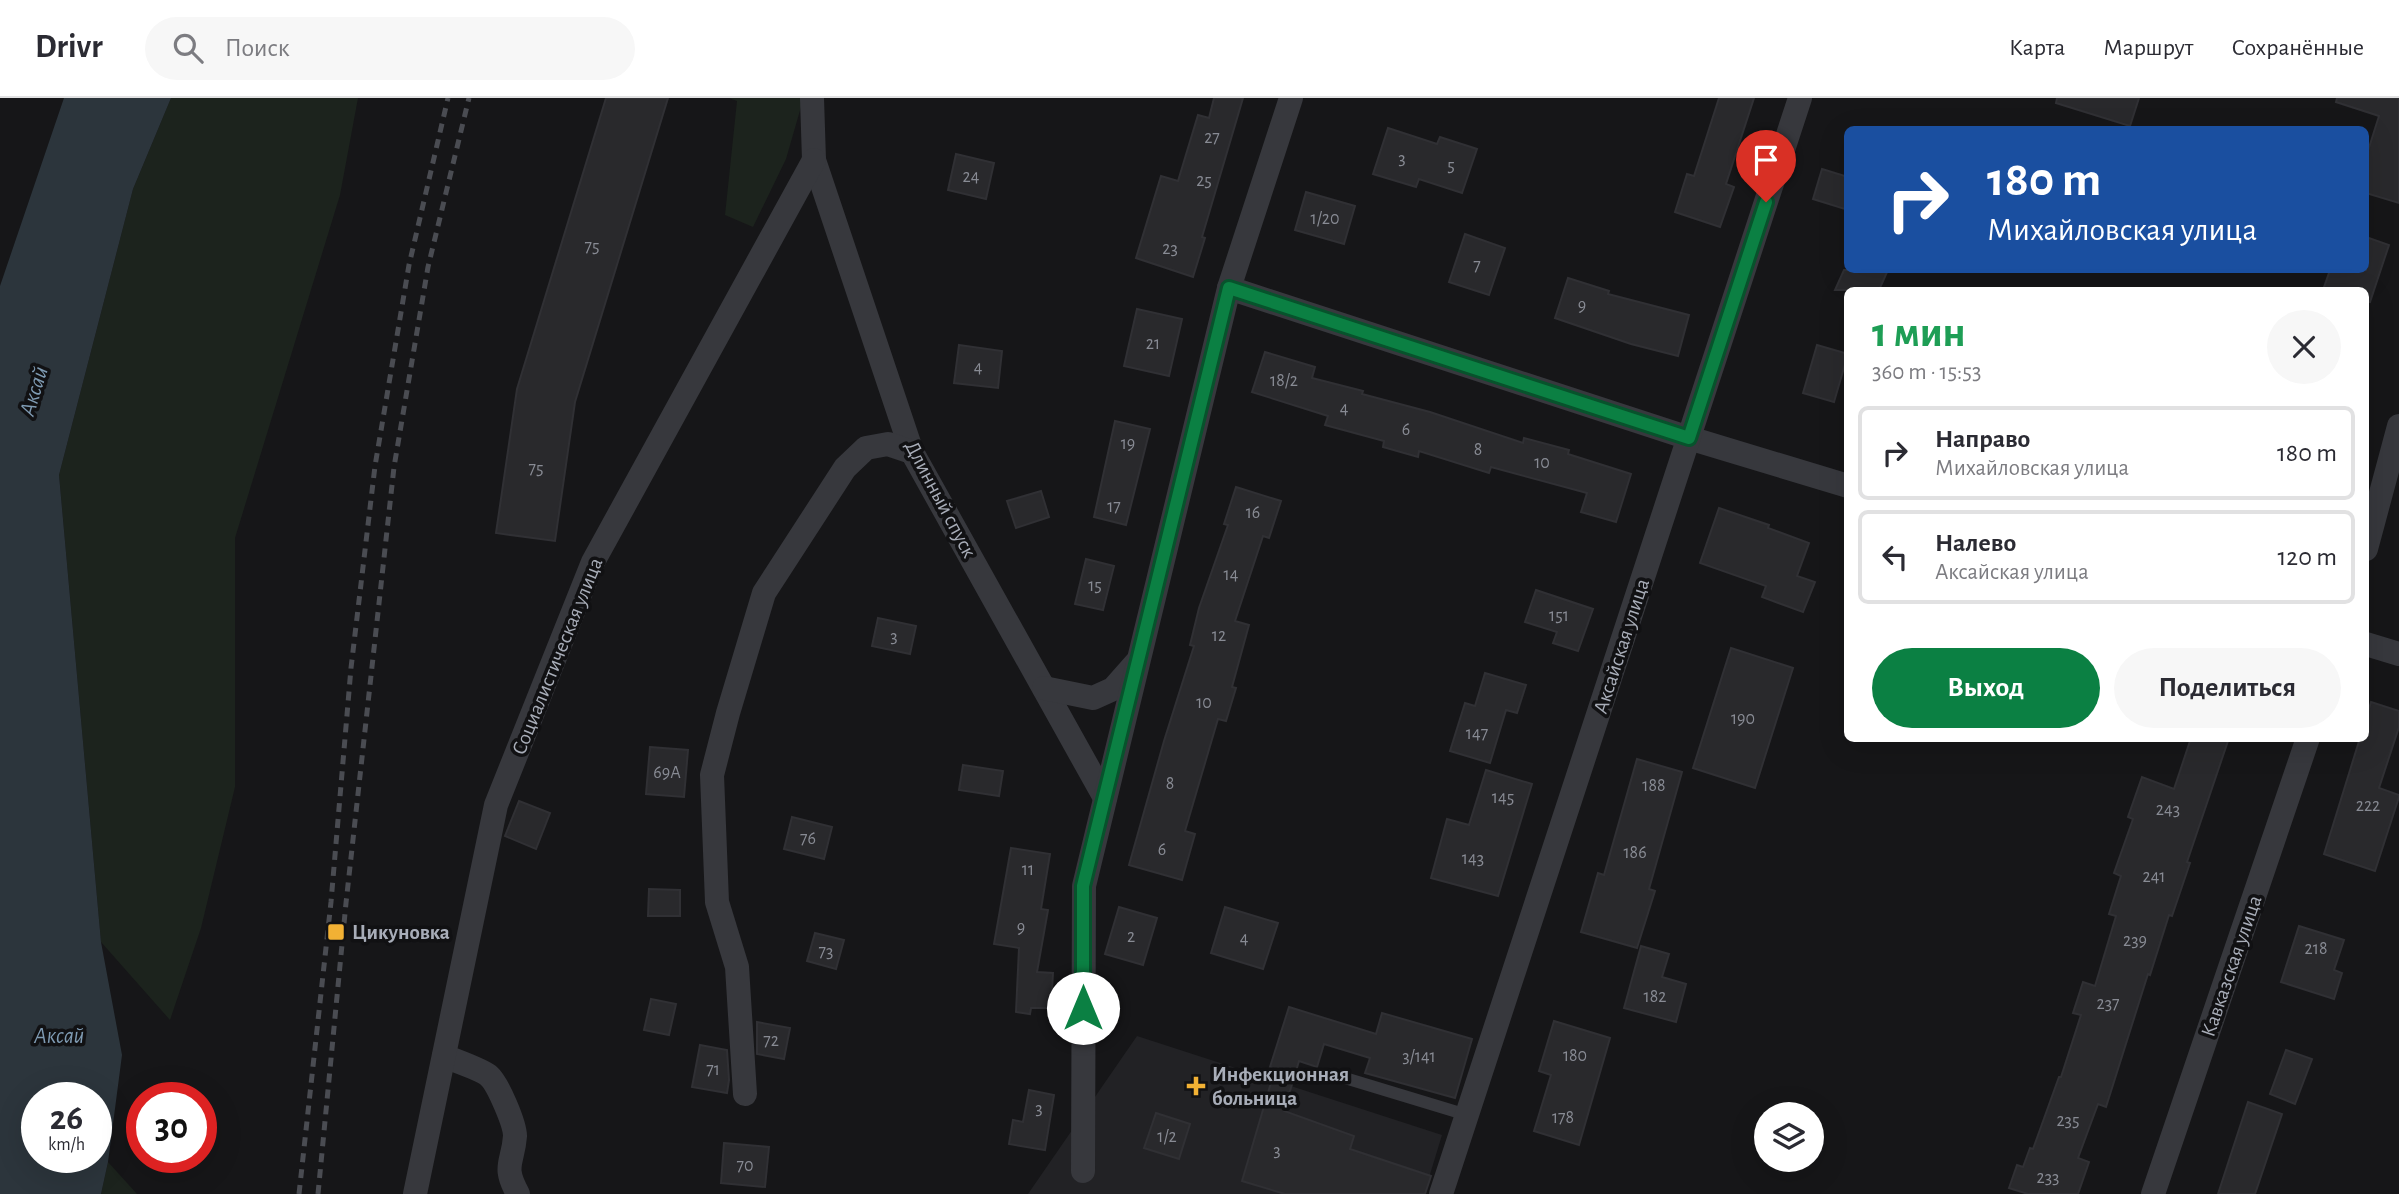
<!DOCTYPE html>
<html lang="ru">
<meta charset="utf-8">
<style>
body{margin:0;font-family:"Alegreya Sans",sans-serif;background:#f7f7f7;color:#2b2b33;height:100vh;display:flex;flex-direction:column;font-size:26px;white-space:nowrap}
*{box-sizing:border-box;margin:0}
p{font-size:23px;color:#7c7c81}
.icon{flex:none;width:38px;height:38px;fill:none;stroke:currentColor;stroke-width:2;stroke-linecap:round;stroke-linejoin:round}
.map{position:relative;flex:1;overflow:hidden}
.details{position:absolute;left:1844px;top:189px;width:525px;height:455px;display:flex;flex-direction:column;background:#fff;border-radius:10px;box-shadow:0 7px 28px #0002}
.details>*{flex:none}
.guide{position:absolute;left:1844px;top:28px;width:525px;height:147px;border-radius:10px;box-shadow:0 7px 28px #0002;background:#1a4fa0;color:#fff;overflow:hidden}
.buttons{position:absolute;left:1754px;top:1004px;display:grid;gap:14px}
.buttons a{display:grid;place-items:center;width:70px;height:70px;border-radius:50%;background:#fff;box-shadow:0 7px 28px #0002;font-size:35px}
.speed{position:absolute;left:21px;top:984px;display:flex;gap:14px;font-size:35px;font-weight:700;text-align:center}
.speed>*{display:grid;place-content:center;width:91px;height:91px;border-radius:50%;background:#fff;box-shadow:0 7px 28px #0002;line-height:1}
.speed small{font-size:18px;font-weight:400}
.speed .limit{border:10px solid #d22;background:#fff;color:#111}
.pin{position:absolute;display:grid;place-items:center;width:60px;height:60px;color:#fff;margin:-72px -30px;border-radius:50% 50% 50% 0;rotate:-45deg;box-shadow:0 0 7px #0007}
.pin .icon{rotate:45deg}
.me{position:absolute;width:77px;margin:-38px;rotate:0deg;stroke-linejoin:round;filter:drop-shadow(0 0 5px #0008)}
.turn{display:flex;align-items:center;gap:24px;height:147px;padding:0 28px;font-size:32px}
.turn .icon{width:91px;height:91px;stroke-width:2.5}
.turn b{display:block;font-size:49px;line-height:60px}
.round{display:grid;place-items:center;flex:none;width:74px;height:74px;border-radius:37px;background:#f7f7f7}
.headline{display:flex;align-items:center;justify-content:space-between;height:119px;padding:0 28px}
h1{font-size:42px;font-weight:700;line-height:52px;color:#1e9e55}
.cta{display:flex;gap:14px;margin-top:auto;padding:14px 28px}
.cta a{flex:1;height:80px;border-radius:42px;background:#0b8043;color:#fff;font-size:28px;font-weight:700;line-height:80px;text-align:center}
.cta a+a{background:#f7f7f7;color:#2b2b33}
ul{padding:0;list-style:none}
li{display:flex;align-items:center;gap:21px;height:94px;margin:0 14px 10px;padding:0 14px;border:4px solid #e1e1e2;border-radius:10px}
li div{flex:1}
li b{display:block;font-size:26px}
li em{font-style:normal}
header{display:flex;align-items:center;gap:42px;box-sizing:border-box;height:98px;padding:0 35px;background:#fff;border-bottom:2px solid #e1e1e2}
header strong{font-size:33px}
nav{display:flex;gap:38px;margin-inline-start:auto;font-size:24px}
.search{width:490px;height:63px;background:#f7f7f7;display:flex;align-items:center;gap:18px;box-sizing:border-box;padding:0 24px;border-radius:38px;color:#7c7c81;font-size:26px}
.map>svg:first-child{display:block}
.built{fill:#222225}
.green{fill:#1c231d}
.water{fill:#2c353c;fill-rule:evenodd}
.building{fill:#29292c;stroke:#303034;stroke-width:2}
.lines{fill:none;stroke-linecap:round;stroke-linejoin:round}
.lane{stroke:#37383d;stroke-width:12}
.street{stroke:#37383d;stroke-width:24}
.rail{stroke:#4a4c52;stroke-width:5;stroke-dasharray:9 7;stroke-linecap:butt}
.route-casing{stroke:#07532c;stroke-width:18}
.route{stroke:#0b8043;stroke-width:12}
.poi-dot{fill:#f2b134;stroke:#111113;stroke-width:2.5}
.labels{text-anchor:middle;stroke-width:7;stroke-linejoin:round;paint-order:stroke}
.number-label{font-size:18px;fill:#888b94}
.street-label{font-size:21px;fill:#a8adb8;stroke:#111113}
.poi-label{font-size:21px;font-weight:bold;fill:#a8adb8;stroke:#111113;text-anchor:start}
.water-label{font-size:23px;font-style:italic;fill:#7f9bb3;stroke:#111113}
</style>
<header>
<strong>Drivr</strong>
<div class="search"><svg class="icon" aria-label="search" viewBox="0 0 24 24"><circle cx="10" cy="10" r="6"/><path d="M15 15l6 6"/></svg>Поиск</div>
<nav><a>Карта</a><a>Маршрут</a><a>Сохранённые</a></nav>
</header>
<div class="map">
<svg width="2399" height="1096" viewBox="0 0 2399 1096">
<rect width="100%" height="100%" fill="#161618"/>
<path class="built" d="M1137,938l305,99 -18,59h-396z"/>
<g class="green">
<path d="M171,0h187l-18,97 -105,343v249l-34,141 -31,92 -69,-78 -42,-467 74,-286z"/>
<path d="M729,0h72v9l-15,52 -33,68 -28,-12 12,-114z"/>
<path d="M108,1064l29,32h-36z"/>
</g>
<path class="water" d="M64,0h107l-38,91 -74,286 42,467 21,113 -14,107 -7,32h-101v-908zM37,999h59v60h-59z"/>
<g class="building">
<path d="M606,0h62l-93,304 -20,139 -59,-8 21,-144z"/>
<path d="M1214,0h29l-41,139 3,1 -12,39 -57,-19 25,-82 17,5 20,-66 11,3z"/>
<path d="M1719,0h35l-28,86 8,3 -14,40 -45,-15 12,-38 7,2z"/>
<path d="M2057,0h82l-9,28 -74,-23z"/>
<path d="M2337,0h62v105l-33,-10v-36l13,-41 -43,-14z"/>
<path d="M1388,30l49,16 3,-7 37,12 -15,44 -43,-14 -3,8 -43,-13z"/>
<path d="M956,56l38,9 -8,36 -38,-9z"/>
<path d="M1822,71l26,8v33l-35,-11z"/>
<path d="M1306,94l49,14 -11,38 -49,-14z"/>
<path d="M1465,136l40,14 -16,47 -40,-13z"/>
<path d="M2366,139l23,8 -19,57 -4,-1v-11h-43l7,-20h36z"/>
<path d="M1844,172h44l-9,20h-44z"/>
<path d="M1568,180l41,13 -1,3 81,21 -11,41 -47,-12 -76,-26z"/>
<path d="M1137,211l45,10 -13,57 -45,-10z"/>
<path d="M959,247l43,6 -4,37 -44,-5z"/>
<path d="M1817,247l31,9 -14,48 -31,-9z"/>
<path d="M1265,254l50,15 -3,11 51,13 -1,3 68,18 93,31 1,-5 45,12 -1,4 63,20 -15,48 -35,-10 6,-19 -96,-26 -2,6 -70,-22 -1,6 -35,-10 1,-6 -59,-16 3,-9 -76,-24z"/>
<path d="M1115,323l35,8 -24,96 -32,-8z"/>
<path d="M1236,389l45,14 -12,37 -6,-2 -28,85 14,4 -17,62 4,1 -10,33 -8,-2 -33,112 10,3 -13,46 -53,-15 35,-124 30,-95 -4,-1 9,-37 29,-83 -4,-1z"/>
<path d="M1041,393l8,26 -33,11 -9,-27z"/>
<path d="M1719,410l50,17 -1,3 41,15 -12,33 18,6 -12,30 -41,-15 4,-11 -66,-23z"/>
<path d="M1086,461l28,7 -11,44 -28,-6z"/>
<path d="M1536,492l57,19 -15,42 -25,-8 4,-11 -32,-10z"/>
<path d="M878,520l38,8 -6,28 -38,-8z"/>
<path d="M1731,550l62,20 -38,120 -62,-20z"/>
<path d="M1485,575l41,12 -9,28 -11,-3 -16,53 -40,-12 15,-48 10,3z"/>
<path d="M2371,604l28,9v16l-20,61 20,7v2l-24,74 -51,-17 36,-116h6v-20z"/>
<path d="M2191,640h38l-42,124 3,1 -18,53 -3,-1 -19,60 -2,-1 -42,133 -8,-3 -20,54 11,4 -11,32h-50l-19,-6 8,-23 6,2 7,-19 3,1 26,-72h2l20,-62 -8,-2 10,-31 12,4 21,-70 -7,-2 12,-38 -7,-3 19,-54 -5,-2 14,-40 32,12z"/>
<path d="M650,649l38,3 -4,47 -38,-3z"/>
<path d="M1637,661l45,13 -33,117 6,2 -18,57 -56,-16 17,-59 6,2z"/>
<path d="M963,667l40,6 -4,25 -40,-6z"/>
<path d="M1486,672l46,14 -34,112 -67,-18 16,-59 22,6z"/>
<path d="M519,703l31,12 -14,36 -31,-13z"/>
<path d="M792,719l40,10 -8,32 -40,-10z"/>
<path d="M1011,750l39,6 -9,55 7,1 -11,62 16,1 -2,35h-20l-1,6 -14,-2 3,-64 -25,-4z"/>
<path d="M649,791l31,1v26h-32z"/>
<path d="M1119,809l38,11 -14,47 -38,-11z"/>
<path d="M1225,809l53,16 -15,46 -52,-16z"/>
<path d="M2299,828l45,14 -10,30 8,3 -8,26 -53,-17z"/>
<path d="M815,835l29,7 -8,29 -29,-8z"/>
<path d="M1641,848l28,8 -7,23 24,7 -10,38 -52,-14z"/>
<path d="M651,901l25,5 -7,31 -25,-5z"/>
<path d="M1289,909l87,27 6,-21 90,26 -17,59 -90,-25 5,-15 -46,-14 -7,23 -18,-6 -15,50 70,25 -4,13 81,27 -6,18h-140l-43,-13 33,-112 -5,-2z"/>
<path d="M1554,923l56,17 -31,107 -45,-14 17,-56 -12,-4z"/>
<path d="M757,924l33,6 -6,31 -27,-5z"/>
<path d="M700,947l27,5 2,30 -2,13 -35,-6z"/>
<path d="M2286,952l26,9 -17,45 -25,-10z"/>
<path d="M1029,992l25,5 -9,55 -36,-6 4,-24 10,2z"/>
<path d="M2248,1004l34,12 -27,80h-37z"/>
<path d="M1156,1015l34,11 -11,35 -35,-11z"/>
<path d="M724,1045l45,4 -4,40 -44,-4z"/>
</g>
<g class="lines">
<path class="lane" d="M1335,977l132,40"/>
<g class="street">
<path d="M812,0l2,62 98,292 193,346"/>
<path d="M1229,190l460,150 159,48"/>
<path d="M2366,451l33,-123"/>
<path d="M2366,546l33,10"/>
<path d="M1044,590l49,10 20,-9 23,-26"/>
<path d="M444,958c9,4 39,14 45,20 9,8 26,48 26,60 -2,28 -13,29 3,58"/>
<path d="M745,996l-8,-127 -20,-65 -5,-127 16,-62 36,-120 81,-125 21,-20 22,-4 24,8"/>
<path d="M1083,1073l1,-285 145,-598 62,-190"/>
<path d="M415,1096l81,-389 97,-243 221,-402"/>
<path d="M1441,1096l359,-1096"/>
<path d="M2153,1096l155,-456"/>
</g>
<g class="rail">
<path d="M299,1096l32,-292 20,-234 24,-202 34,-201 39,-167"/>
<path d="M318,1096l28,-291 48,-436 34,-200 41,-169"/>
</g>
</g>
<g class="lines">
<defs>
<path id="route" d="M1083,910v-122l146,-598 460,150 77,-236"/>
</defs>
<use href="#route" class="route-casing"/>
<use href="#route" class="route"/>
</g>
<g class="poi-dot">
<rect x="327" y="825" width="18" height="18" rx="3.5"/>
<path d="M1192.5 977.5h7v7h7v7h-7v7h-7v-7h-7v-7h7z"/>
</g>
<g class="labels">
<g class="number-label">
<text x="1212" y="45">27</text>
<text x="1402" y="66">3</text>
<text x="1451" y="73">5</text>
<text x="971" y="84">24</text>
<text x="1204" y="88">25</text>
<text x="1325" y="126">1/20</text>
<text x="592" y="154">75</text>
<text x="1170" y="156">23</text>
<text x="1477" y="173">7</text>
<text x="1582" y="213">9</text>
<text x="1153" y="251">21</text>
<text x="978" y="275">4</text>
<text x="1284" y="288">18/2</text>
<text x="1344" y="316">4</text>
<text x="1406" y="337">6</text>
<text x="1128" y="351">19</text>
<text x="1478" y="357">8</text>
<text x="1542" y="370">10</text>
<text x="536" y="376">75</text>
<text x="1114" y="414">17</text>
<text x="1253" y="420">16</text>
<text x="1231" y="482">14</text>
<text x="1095" y="493">15</text>
<text x="1559" y="523">151</text>
<text x="1219" y="543">12</text>
<text x="894" y="544">3</text>
<text x="1204" y="610">10</text>
<text x="1743" y="626">190</text>
<text x="1477" y="641">147</text>
<text x="667" y="680">69А</text>
<text x="1170" y="691">8</text>
<text x="1654" y="693">188</text>
<text x="1503" y="705">145</text>
<text x="2368" y="713">222</text>
<text x="2168" y="717">243</text>
<text x="808" y="746">76</text>
<text x="1162" y="757">6</text>
<text x="1635" y="760">186</text>
<text x="1473" y="766">143</text>
<text x="1028" y="777">11</text>
<text x="2154" y="784">241</text>
<text x="1021" y="835">9</text>
<text x="1131" y="844">2</text>
<text x="1244" y="846">4</text>
<text x="2135" y="848">239</text>
<text x="2316" y="856">218</text>
<text x="826" y="859">73</text>
<text x="1655" y="904">182</text>
<text x="2108" y="911">237</text>
<text x="771" y="948">72</text>
<text x="1575" y="963">180</text>
<text x="1419" y="964">3/141</text>
<text x="713" y="977">71</text>
<text x="1039" y="1016">3</text>
<text x="1563" y="1025">178</text>
<text x="2068" y="1028">235</text>
<text x="1167" y="1044">1/2</text>
<text x="1277" y="1058">3</text>
<text x="745" y="1073">70</text>
<text x="2048" y="1085">233</text>
</g>
<g class="street-label">
<text transform="translate(941 401) rotate(62)" y="7">Длинный спуск</text>
<text transform="translate(1621 548) rotate(-72)" y="7">Аксайская улица</text>
<text transform="translate(557 558) rotate(-68)" y="7">Социалистическая улица</text>
<text transform="translate(2231 868) rotate(-71)" y="7">Кавказская улица</text>
</g>
<g class="poi-label">
<text x="352" y="841">Цикуновка</text>
<text x="1212" y="983">Инфекционная<tspan x="1212" dy="24">больница</tspan></text>
</g>
<g class="water-label">
<text transform="translate(33 293) rotate(-73)" y="8">Аксай</text>
<text x="59" y="945">Аксай</text>
</g>
</g>
</svg>
<div class="buttons">
<a><svg class="icon" aria-label="layers" viewBox="0 0 24 24"><path d="M12 4l9 5-9 5-9-5zM3 14l9 5 9-5"/></svg></a>
</div>
<div class="speed"><div>26<small>km/h</small></div><div class="limit">30</div></div>
<div class="pin" style="left:1766px;top:104px;background:#d93025"><svg class="icon" aria-label="arrive" viewBox="0 0 24 24"><path d="M6 21V4h12l-3 4 3 4H6"/></svg></div>
<svg class="me" style="left:1083px;top:910px" viewBox="-20 -20 40 40"><circle r="19" fill="#fff"/><path d="M0-13L10 11 0 6-10 11z" fill="#0b8043"/></svg>
<div class="guide">
<div class="turn"><svg class="icon" aria-label="right" viewBox="0 0 24 24"><path d="M7 20v-9h11M14 6l5 5-5 5"/></svg><div><b>180 m</b>Михайловская улица</div></div>
</div>
<section class="details">
<div class="headline"><div><h1>1 мин</h1><p>360 m · 15:53</p></div><a class="round"><svg class="icon" aria-label="close" viewBox="0 0 24 24"><path d="M6 6l12 12M18 6L6 18"/></svg></a></div>
<ul>
<li><svg class="icon" aria-label="right" viewBox="0 0 24 24"><path d="M7 20v-9h11M14 6l5 5-5 5"/></svg><div><b>Направо</b><p>Михайловская улица</p></div><em>180 m</em></li>
<li><svg class="icon" aria-label="left" viewBox="0 0 24 24"><path d="M17 20v-9H6M10 6l-5 5 5 5"/></svg><div><b>Налево</b><p>Аксайская улица</p></div><em>120 m</em></li>
</ul>
<div class="cta"><a>Выход</a><a>Поделиться</a></div>
</section>
</div>
